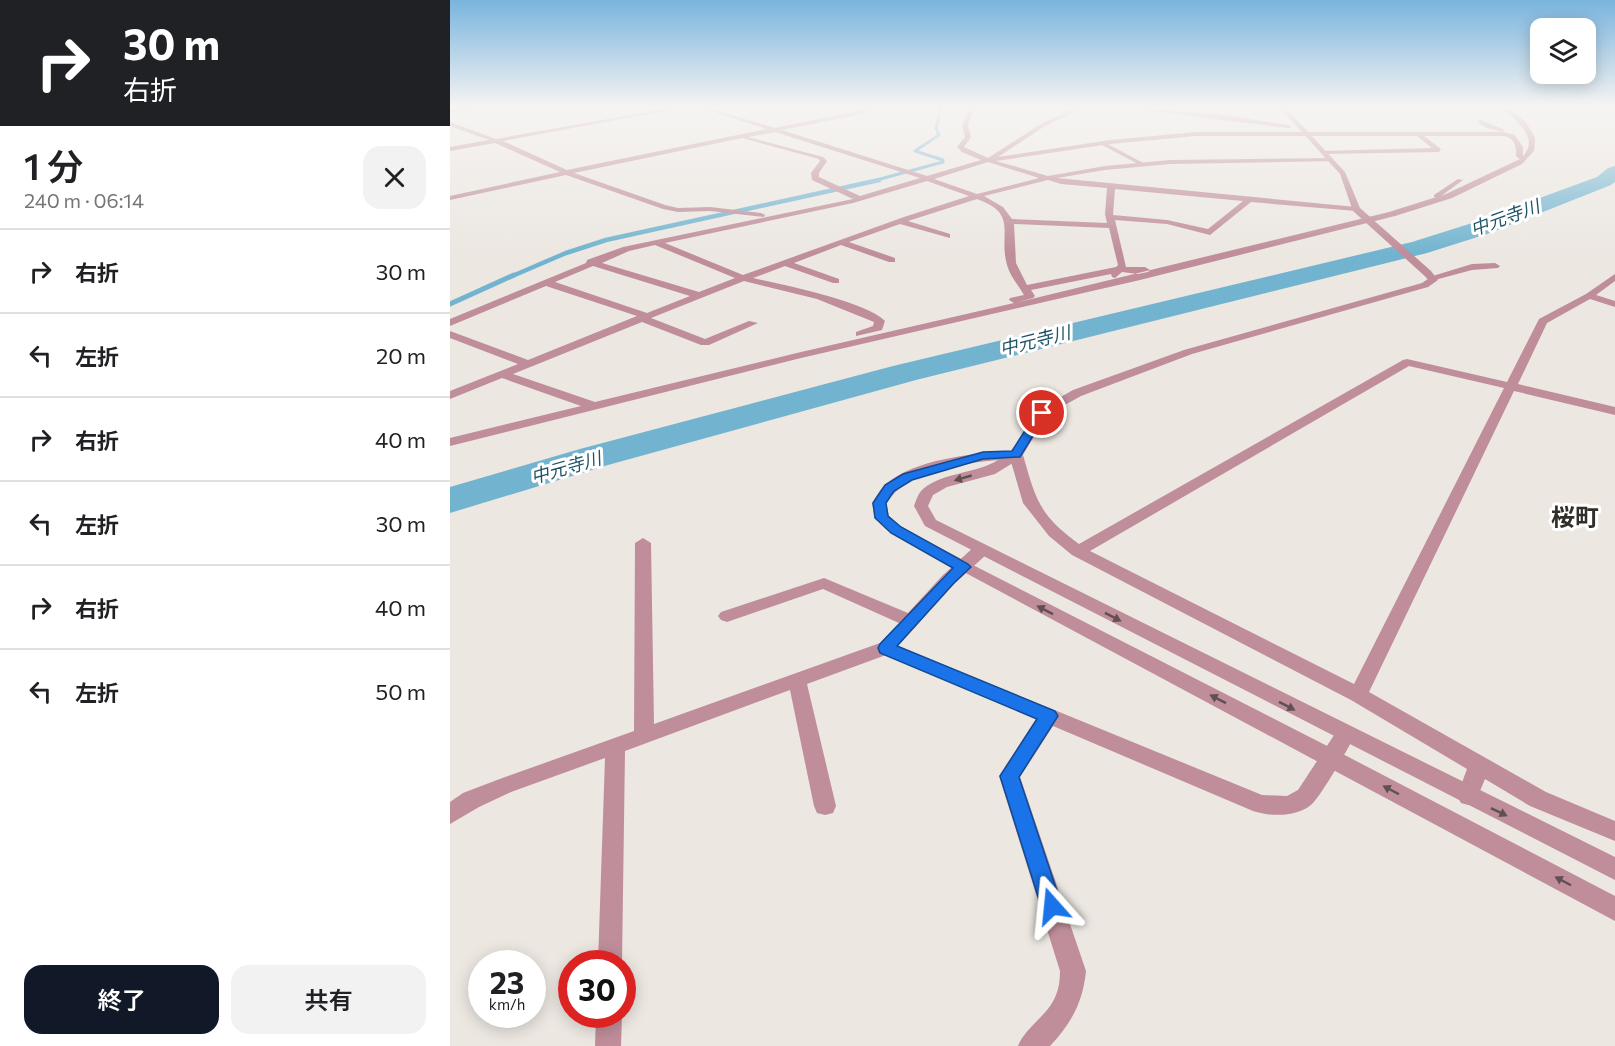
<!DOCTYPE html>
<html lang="ja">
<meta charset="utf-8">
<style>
body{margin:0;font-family:Commissioner,"Noto Sans JP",sans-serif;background:#f2f2f2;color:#202124;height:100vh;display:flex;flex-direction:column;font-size:22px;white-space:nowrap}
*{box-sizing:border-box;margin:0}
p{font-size:20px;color:#757577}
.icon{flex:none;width:33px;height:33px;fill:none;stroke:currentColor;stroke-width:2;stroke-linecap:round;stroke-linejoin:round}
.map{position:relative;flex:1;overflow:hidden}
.details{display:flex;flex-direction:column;background:#fff;width:450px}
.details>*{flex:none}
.top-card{background:#202124;color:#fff;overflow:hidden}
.tools{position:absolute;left:1080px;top:18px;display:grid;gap:12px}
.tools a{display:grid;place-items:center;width:66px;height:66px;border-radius:12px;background:#fff;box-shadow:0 3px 15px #0003;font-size:30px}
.speed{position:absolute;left:18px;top:950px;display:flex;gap:12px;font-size:30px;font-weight:700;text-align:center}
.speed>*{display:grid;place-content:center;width:78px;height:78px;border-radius:50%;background:#fff;box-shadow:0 3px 15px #0003;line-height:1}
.speed small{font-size:15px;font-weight:400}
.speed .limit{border:9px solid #d22;background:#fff;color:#111}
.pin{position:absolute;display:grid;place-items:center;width:51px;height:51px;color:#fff;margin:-26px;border:3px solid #fff;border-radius:50%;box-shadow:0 2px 6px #0007}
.me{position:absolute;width:66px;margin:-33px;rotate:342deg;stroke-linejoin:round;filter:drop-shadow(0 0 4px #0008)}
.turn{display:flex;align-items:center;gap:21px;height:126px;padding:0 24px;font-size:27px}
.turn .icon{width:78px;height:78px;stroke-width:2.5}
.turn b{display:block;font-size:42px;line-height:51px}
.round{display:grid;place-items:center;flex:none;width:63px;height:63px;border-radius:18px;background:#f2f2f2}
.overview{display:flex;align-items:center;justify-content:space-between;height:102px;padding:0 24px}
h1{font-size:36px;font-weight:600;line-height:45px}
.primary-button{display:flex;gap:12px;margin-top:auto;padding:12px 24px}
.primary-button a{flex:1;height:69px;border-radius:18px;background:#111827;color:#fff;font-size:24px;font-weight:600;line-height:69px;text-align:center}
.primary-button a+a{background:#f2f2f2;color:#202124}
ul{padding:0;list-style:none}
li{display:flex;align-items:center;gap:18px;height:84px;padding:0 24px;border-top:2px solid #e0e0e0}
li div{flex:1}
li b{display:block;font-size:22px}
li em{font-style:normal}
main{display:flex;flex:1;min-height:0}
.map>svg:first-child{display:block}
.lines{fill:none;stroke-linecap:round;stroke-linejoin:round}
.stream-far2{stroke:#72b4d0;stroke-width:3}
.stream-far1{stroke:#72b4d0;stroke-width:4.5}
.stream{stroke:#72b4d0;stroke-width:5}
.river{fill:#72b4d0;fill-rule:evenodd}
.service{fill:#bf8e9a;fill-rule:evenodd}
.minor{fill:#bf8e9a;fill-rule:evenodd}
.tertiary{fill:#bf8e9a;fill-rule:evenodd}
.oneway{fill:#605053}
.route{fill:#1a73e8;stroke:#114b97;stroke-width:1.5}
.labels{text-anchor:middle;stroke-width:6;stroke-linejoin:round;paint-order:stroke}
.far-water-label{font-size:18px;font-style:italic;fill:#1e5367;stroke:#fff}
.quarter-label{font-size:24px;font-weight:bold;fill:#322e2a;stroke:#fff}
</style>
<main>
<section class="details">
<div class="top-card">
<div class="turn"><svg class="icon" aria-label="right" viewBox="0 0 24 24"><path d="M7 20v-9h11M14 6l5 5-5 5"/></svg><div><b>30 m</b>右折</div></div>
</div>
<div class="overview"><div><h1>1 分</h1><p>240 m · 06:14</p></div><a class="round"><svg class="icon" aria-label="close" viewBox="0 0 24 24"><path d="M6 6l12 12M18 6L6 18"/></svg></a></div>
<ul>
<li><svg class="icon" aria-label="right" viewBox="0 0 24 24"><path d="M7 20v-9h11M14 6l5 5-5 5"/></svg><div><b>右折</b></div><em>30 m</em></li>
<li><svg class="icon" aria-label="left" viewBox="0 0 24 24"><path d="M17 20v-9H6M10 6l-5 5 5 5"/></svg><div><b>左折</b></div><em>20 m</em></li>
<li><svg class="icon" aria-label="right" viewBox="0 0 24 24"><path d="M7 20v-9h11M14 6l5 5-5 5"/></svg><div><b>右折</b></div><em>40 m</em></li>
<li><svg class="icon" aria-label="left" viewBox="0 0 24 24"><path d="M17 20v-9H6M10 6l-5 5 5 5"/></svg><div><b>左折</b></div><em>30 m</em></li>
<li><svg class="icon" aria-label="right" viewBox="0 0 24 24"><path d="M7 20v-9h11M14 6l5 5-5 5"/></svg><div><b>右折</b></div><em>40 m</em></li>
<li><svg class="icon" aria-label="left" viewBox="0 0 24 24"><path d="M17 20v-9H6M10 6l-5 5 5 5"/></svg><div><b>左折</b></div><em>50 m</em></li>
</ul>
<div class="primary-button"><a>終了</a><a>共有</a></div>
</section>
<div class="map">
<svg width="1165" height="1046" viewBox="0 0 1165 1046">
<rect width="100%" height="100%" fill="#ece7e1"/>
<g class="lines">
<path class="stream-far2" d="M423,181l70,-19v-2l-28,-9 24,-16 -3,-7 5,-21"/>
<path class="stream-far1" d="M60,277l56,-24 40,-13 273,-60"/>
<path class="stream" d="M0,304l64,-29"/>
<path class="river" d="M1165,166v16l-4,3 -124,49 -60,19 -511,127 -308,85 -158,48v-26l130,-38 313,-83 519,-124 57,-18 128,-47 11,-9z"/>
<g class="service">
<path d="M652,143h4l39,21 -5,1 -38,-20z"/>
<path d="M1008,179l5,1 -22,16 3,1v2l-10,-2v-2z"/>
</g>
<g class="minor">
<path d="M20,107h14l-34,6v-4z"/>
<path d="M225,107h11l-183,34 64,29 200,-41 -70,-22h8l70,21 101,-21 -14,7 -80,16 145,46 54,-16 -19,-8 -5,-5 8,-10 -3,-12 7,-18h6l-7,18 3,12 -7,10 24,11 53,-34 36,-17h7l-39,19 -47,31 112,-17 86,-8h308l11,3 8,12v9c18,-20 -10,-36 -21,-49h6l18,15 9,16 -1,13 -12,13 -70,34 -57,18 -255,64 -339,78 -351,88v-8l131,-32 -79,-28 -52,21v-8l68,-27 -68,-26v-7l78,29 109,-44 -91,-30 -96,40v-7l136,-56 1,-3 36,-13 230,-48 -41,-19 -1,-7 9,-12 -1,-2 -77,-21 -168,35 91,32 13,3 32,-1 51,6 4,2 -1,2 -54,-6 -32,1 -15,-3 -97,-34 -116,25v-4l110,-24 -65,-29 -45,8v-4l39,-7 -39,-14v-4l46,17zM325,132l145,46 -60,18 -41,-19v-4l8,-12 -4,-4 -75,-20zM746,136h221l15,12 -110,3 2,3 115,-2 2,-3 -17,-13h80c10,2 13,10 12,20l4,3 -74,35 -57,18 -374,91 18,-5 2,-2 -4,-6 80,-16 1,3 3,1 7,-6 16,2 10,-2 2,-2 -5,-3h-19l-11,-47 52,4 43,11 41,-33 105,9 4,-2 -4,-2 -299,-29 48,-8 65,-6 164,-3 -2,-3 -162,2 -65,6 -57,10 -52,-15 114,-17zM538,162l51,16 -62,16 -43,-15zM598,180l13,4 46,4 -2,26 2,9 -95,-4 -9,-12 -19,-11zM477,181l42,15 -65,21 -161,58 -78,-32 188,-40zM665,189l128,12 -35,28 -41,-9 -54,-5zM527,199c42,15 21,34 30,66 3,11 11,20 17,30l-14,3 -1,2 5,3 -213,49 -206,50 -82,-28 129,-52 59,23h8l49,-22 -9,-2 -44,18 -54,-21 93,-37 73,18 57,23 -1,4 -17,6v4l26,-6 3,-9c-20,-20 -102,-36 -132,-43l32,-12 48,17h6v-4l-45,-16 47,-18 48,17h6v-4l-46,-16 51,-18 50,14v-4l-42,-13zM564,224l95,4 9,37 -2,2 -89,18 -11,-22zM205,245l80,33 -36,14 -97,-29 27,-12zM143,266l97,30 -43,17 -92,-31z"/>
<path d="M669,107l108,8 65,11 -3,2z"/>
<path d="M1029,119l26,11 -3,2 -15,-4 -10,-6z"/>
<path d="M1045,263l5,3 -2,2 -26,2 -41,11 -5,-3 46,-14z"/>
<path d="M1165,274v7l-19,14 19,6v6l-25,-8 -43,24 -29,61 97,23v8l-101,-24 -145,301 177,100 69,29v20l-85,-35 -45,-27 -10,24 -7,2 -7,-2 -4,-7 10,-27 -116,-69 -279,-145 -23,-19 -26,-33 -14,-48 7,-4 7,4c13,45 16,60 56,89l324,-184 4,-1 100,23 32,-63 47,-25zM959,366l95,22 -150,296 -264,-133z"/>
<path d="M193,538l8,5 3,181 226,-81 19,-20 -76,-34 -96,33 -6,-2 -3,-4 3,-4 103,-34 84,35 34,-37 33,-30h12l2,4 -2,4 -33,30 -56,62 364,149 25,1 11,-6 40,-61 7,-2 7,2 3,6c-6,12 -34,61 -43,69 -14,13 -41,13 -59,7l-200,-85 -33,51 66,194c-3,31 -15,53 -36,75h-32c8,-20 30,-30 38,-51 3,-7 4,-16 4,-24l-61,-195 37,-57 -150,-64 -79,29 29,122 -3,7 -8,2 -8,-2 -3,-7 -24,-116 -165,61 -3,212h-24l7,-205 -94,34 -32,15 -29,17v-22l13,-9 34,-13 137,-49 1,-188z"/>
<path d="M146,1014h26l-1,32h-26z"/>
</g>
<path class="tertiary" d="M829,107h6l60,65 15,36 71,63 7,9 -10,7 -236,67 -111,42 -34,19 -26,43 -26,16 -48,13 -14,8 -5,11 8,14 679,337v23l-690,-354 -11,-20c2,-5 4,-13 9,-17 20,-17 53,-15 75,-29 -38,4 -88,9 -112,43l3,13 12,11 68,36 368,188 278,145v25l-724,-388 -16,-15 -3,-15c4,-6 8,-14 14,-19 29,-25 88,-31 126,-33l26,-41 35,-20 111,-40 238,-67 6,-4 -75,-68 -13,-37z"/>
</g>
<defs><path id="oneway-solid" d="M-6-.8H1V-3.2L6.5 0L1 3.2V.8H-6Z" transform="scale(1.5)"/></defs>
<g class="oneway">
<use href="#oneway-solid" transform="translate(513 478) rotate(164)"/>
<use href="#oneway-solid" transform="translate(595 610) rotate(-153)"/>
<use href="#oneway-solid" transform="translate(663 617) rotate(27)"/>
<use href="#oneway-solid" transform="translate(768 699) rotate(-153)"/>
<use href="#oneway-solid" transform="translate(837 706) rotate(27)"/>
<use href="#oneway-solid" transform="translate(941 790) rotate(-152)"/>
<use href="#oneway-solid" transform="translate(1049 812) rotate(26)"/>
<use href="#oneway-solid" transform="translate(1113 881) rotate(-152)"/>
</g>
<linearGradient id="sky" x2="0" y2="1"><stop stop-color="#79b4de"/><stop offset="0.42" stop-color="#f6f4f2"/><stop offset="1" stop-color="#f6f4f2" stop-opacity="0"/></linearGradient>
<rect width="1165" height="253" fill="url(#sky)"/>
<path class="route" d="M592,409l5,4 -27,44 -37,2 -71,21 -18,11 -8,12 2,13 13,11 67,37 3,3 -17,16 -57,63 158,65 3,5 -39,61 43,129 -3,7 -7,3 -8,-3 -3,-7 -41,-130 37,-57 -157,-66 -2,-5 2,-4 73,-76 -62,-35 -16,-15 -2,-15 12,-18 18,-11 80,-22 29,-1 26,-41z"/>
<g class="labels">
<g class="far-water-label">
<text transform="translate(1055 218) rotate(-20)" y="6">中元寺川</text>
<text transform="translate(585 341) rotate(-14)" y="6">中元寺川</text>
<text transform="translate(116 468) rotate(-16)" y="6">中元寺川</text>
</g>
<g class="quarter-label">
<text x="1125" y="526">桜町</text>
</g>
</g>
</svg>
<div class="tools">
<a><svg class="icon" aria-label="layers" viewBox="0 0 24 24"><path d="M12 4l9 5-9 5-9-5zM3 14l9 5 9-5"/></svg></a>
</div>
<div class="speed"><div>23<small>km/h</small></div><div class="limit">30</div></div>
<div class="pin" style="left:592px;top:413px;background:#d93025"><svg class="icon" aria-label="arrive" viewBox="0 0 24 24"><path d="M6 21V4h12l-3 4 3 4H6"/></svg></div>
<svg class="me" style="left:602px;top:906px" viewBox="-20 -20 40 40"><path d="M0-17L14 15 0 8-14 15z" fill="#1a73e8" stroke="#fff" stroke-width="4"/></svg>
</div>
</main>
